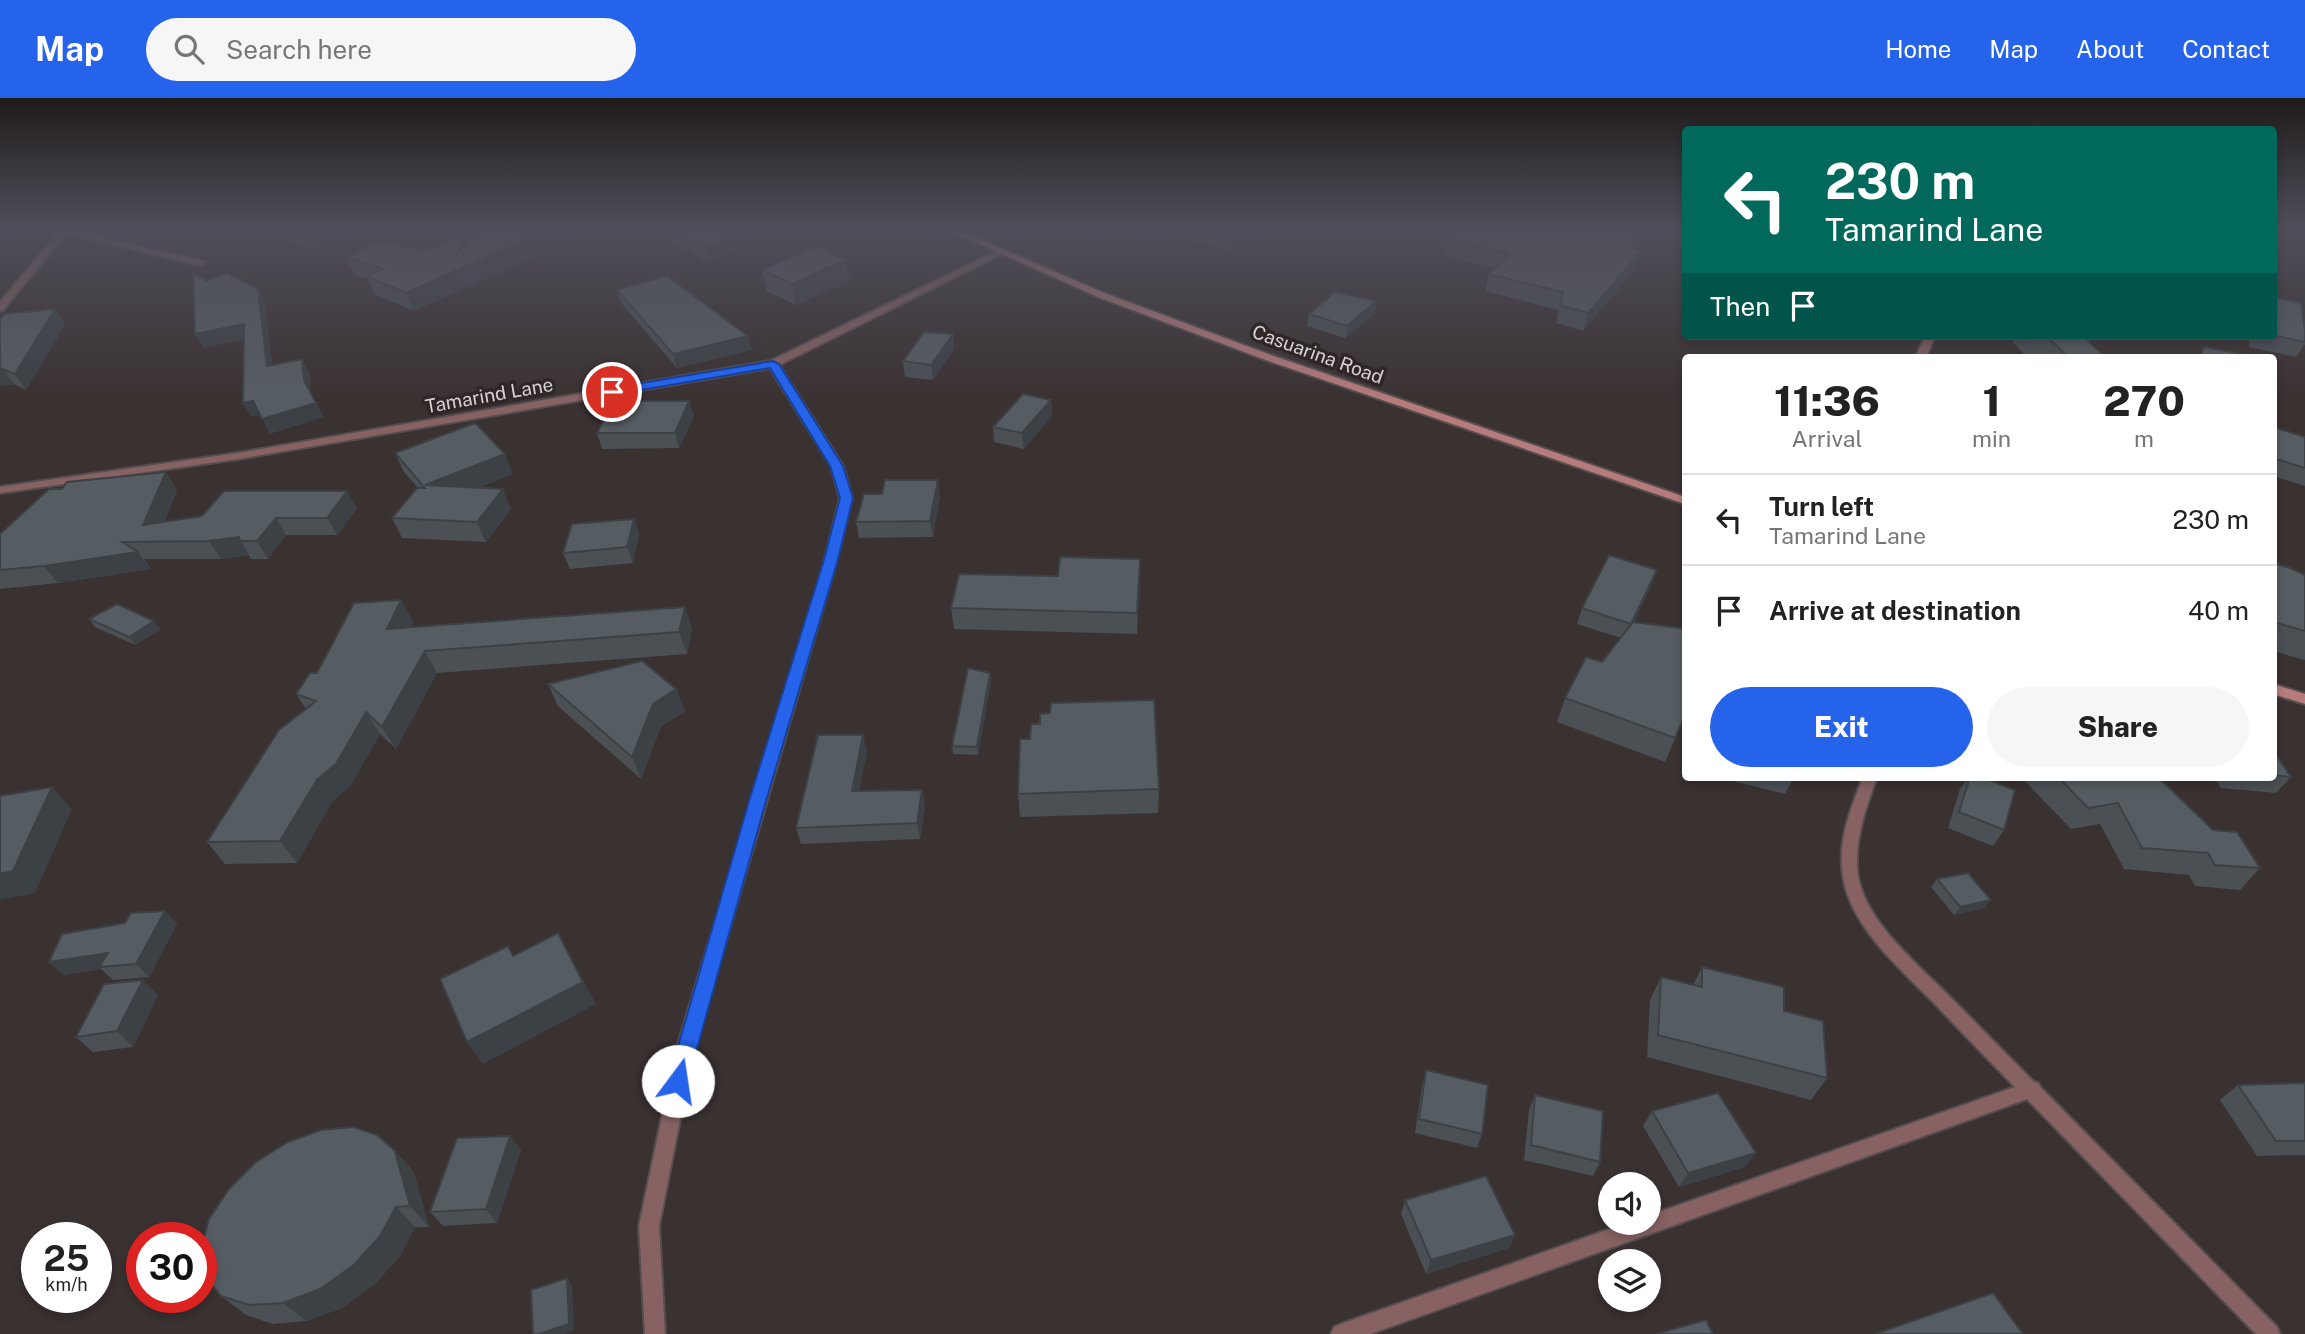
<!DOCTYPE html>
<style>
body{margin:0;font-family:"Public Sans",sans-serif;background:#f6f6f6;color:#222;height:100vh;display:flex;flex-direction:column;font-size:26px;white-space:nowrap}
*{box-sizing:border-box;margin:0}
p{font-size:23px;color:#767676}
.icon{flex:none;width:38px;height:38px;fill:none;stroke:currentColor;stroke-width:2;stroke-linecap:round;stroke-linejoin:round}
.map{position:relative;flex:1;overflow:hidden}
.details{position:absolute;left:1682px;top:256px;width:595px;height:427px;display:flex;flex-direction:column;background:#fff;border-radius:7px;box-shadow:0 4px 10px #0003}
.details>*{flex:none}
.top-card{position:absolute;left:1682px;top:28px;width:595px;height:214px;border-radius:7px;box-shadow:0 4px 10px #0003;background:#00695c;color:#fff;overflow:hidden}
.buttons{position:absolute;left:1598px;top:1074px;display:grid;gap:14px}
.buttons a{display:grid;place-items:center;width:63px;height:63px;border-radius:50%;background:#fff;box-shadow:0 4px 10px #0003;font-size:35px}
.speed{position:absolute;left:21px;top:1124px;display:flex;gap:14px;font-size:35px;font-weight:700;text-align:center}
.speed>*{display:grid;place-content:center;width:91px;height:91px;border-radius:50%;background:#fff;box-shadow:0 4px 10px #0003;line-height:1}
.speed small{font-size:18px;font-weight:400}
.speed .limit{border:10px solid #d22;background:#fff;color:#111}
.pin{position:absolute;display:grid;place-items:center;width:60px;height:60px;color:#fff;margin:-30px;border:4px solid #fff;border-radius:50%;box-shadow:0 2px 7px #0007}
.me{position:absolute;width:77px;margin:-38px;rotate:14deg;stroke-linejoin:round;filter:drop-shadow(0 0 5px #0008)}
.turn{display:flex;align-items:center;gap:24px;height:147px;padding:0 28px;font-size:32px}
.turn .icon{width:91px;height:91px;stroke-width:2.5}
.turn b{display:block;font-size:49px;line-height:60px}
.then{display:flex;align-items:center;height:66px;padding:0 28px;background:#0003;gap:14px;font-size:26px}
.eta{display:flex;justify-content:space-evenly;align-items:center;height:119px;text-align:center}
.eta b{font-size:42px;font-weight:800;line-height:49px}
.primary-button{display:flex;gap:14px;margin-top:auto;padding:14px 28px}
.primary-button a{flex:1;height:80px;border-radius:42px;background:#2563eb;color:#fff;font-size:28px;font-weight:800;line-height:80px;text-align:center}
.primary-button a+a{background:#f6f6f6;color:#222}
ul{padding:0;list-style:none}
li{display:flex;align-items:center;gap:21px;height:91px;padding:0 28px;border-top:2px solid #e0e0e0}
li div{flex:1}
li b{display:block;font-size:26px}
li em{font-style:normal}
header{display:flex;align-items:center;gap:42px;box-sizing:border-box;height:98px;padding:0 35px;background:#2563eb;color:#fff}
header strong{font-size:33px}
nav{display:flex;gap:38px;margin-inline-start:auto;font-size:24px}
.search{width:490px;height:63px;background:#f6f6f6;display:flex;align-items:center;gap:18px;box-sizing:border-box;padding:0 24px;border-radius:38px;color:#767676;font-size:26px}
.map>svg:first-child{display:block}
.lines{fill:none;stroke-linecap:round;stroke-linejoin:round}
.street-casing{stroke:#564e4e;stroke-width:4}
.secondary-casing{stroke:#564e4e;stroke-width:4}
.street{fill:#886262;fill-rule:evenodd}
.secondary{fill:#b77b7c;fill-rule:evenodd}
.wall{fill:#4a5054}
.shaded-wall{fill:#3c4145}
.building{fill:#565d62;stroke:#3c4145;stroke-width:2}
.route{fill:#2563eb;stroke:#184099;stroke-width:2}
.labels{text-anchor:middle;stroke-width:7;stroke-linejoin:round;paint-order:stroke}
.far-street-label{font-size:19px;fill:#d8d2d2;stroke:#2f2727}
</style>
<header>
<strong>Map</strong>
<div class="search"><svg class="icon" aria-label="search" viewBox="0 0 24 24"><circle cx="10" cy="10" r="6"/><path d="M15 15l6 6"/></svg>Search here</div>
<nav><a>Home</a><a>Map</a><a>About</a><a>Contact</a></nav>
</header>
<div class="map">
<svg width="2305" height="1236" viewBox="0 0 2305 1236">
<rect width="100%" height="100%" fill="#3a3131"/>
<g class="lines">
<defs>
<g id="street">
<path d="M0,129l63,1 6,-1 3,3 133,32 -5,3 -134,-31 -63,76 -3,1v-9l58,-69 -58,-3z"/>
<path d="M999,152l7,2 -227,113 64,101 9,32 -16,65 -143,491 -34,172 6,108h-20l-6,-108 36,-172 149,-491 16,-65 -9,-32 -61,-98 -532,91 -238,34v-6l238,-34 532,-92z"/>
<path d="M1925,238h10l-9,21h-10z"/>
<path d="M1863,679h14c-11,31 -24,65 -19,99 8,47 61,89 93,122 28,28 55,56 83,84l4,1 3,5 236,239 3,7h-24l-229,-235 -657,235h-39l3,-7 7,-3 286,-101h21v-7l367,-129c-26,-27 -53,-54 -79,-82 -34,-35 -86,-78 -93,-129 -6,-34 8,-68 20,-99z"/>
</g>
<g id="secondary">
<path d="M942,129h10l152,66 167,62 414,142v7l-422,-145 -165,-62z"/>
<path d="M2273,586l32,10v10l-32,-10z"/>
</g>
</defs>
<use href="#street" class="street-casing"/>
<use href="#secondary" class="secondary-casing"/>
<use href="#street" class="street"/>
<use href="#secondary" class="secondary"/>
</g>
<g class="wall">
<path d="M252,129h102l-34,21 -26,-3z"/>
<path d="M1083,129h65l-20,13z"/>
<path d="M1150,129h134l-36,9v4l-16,12 -82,-24z"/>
<path d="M667,131l74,4 3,14 -34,15 -39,-19z"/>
<path d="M463,136l4,9 78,9 -131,59 -40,-17 -6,-15 -13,-4 -9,-18 77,-6z"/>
<path d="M1444,139l193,13 4,1 -5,17 -53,63 -27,-8 3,-13 -74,-19 4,-17 5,-5 -53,-15z"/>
<path d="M762,172l88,11 -54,24 -29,-14z"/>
<path d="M617,192l135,60 -75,18 -55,-64z"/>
<path d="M2273,199l32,33v14l-9,13 -47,-10v-11h24z"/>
<path d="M1376,203l-1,12 -30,25 -38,-12 2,-12z"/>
<path d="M55,211l10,15 -39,66 -12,-6 -14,2v-67z"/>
<path d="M953,236l1,15 -21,31 -28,-3 -2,-16z"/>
<path d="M2008,238h109l-29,5 17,16h-79z"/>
<path d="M1051,302l1,16 -28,33 -30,-7 -1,-15z"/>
<path d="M689,303l5,15 -15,32 -77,1 -5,-16z"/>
<path d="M2273,329l32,10v49l-32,-10z"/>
<path d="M395,355l118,21 -35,14 33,21 -25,33 -84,-4 -10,-20 26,-30 -14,-16z"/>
<path d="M166,374l11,18 -13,32 193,-14 -20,27h-51l-18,24h-17l-2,-4 -28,4h-77l7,10 -93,14 -58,6v-55l62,-45z"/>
<path d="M940,398l-7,41 -74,1 -3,-16z"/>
<path d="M634,421l5,15 -6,29 -63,6 -7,-16z"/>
<path d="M1140,461v20l-3,55 -183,-5 -3,-21 107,-32z"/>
<path d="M2273,465l32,12v85l-32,-9z"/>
<path d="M1657,472l-6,16 -17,36 48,101 -17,39 -108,-40 8,-24 37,-36 19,-24 -44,-14 5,-16z"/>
<path d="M401,502l12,22 -2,5 274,-20 7,22 -5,25 -250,19 -41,76 -16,-15 -30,52 -18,16 -35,61 -72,1 -18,-22 99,-133 -10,-15 21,-21z"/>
<path d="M89,521l65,2 6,9 -25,15 -40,-18z"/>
<path d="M990,575l1,8 -13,74 -25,-1 -1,-8z"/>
<path d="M548,586l128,5 9,23 -24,14 -20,53 -83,-73z"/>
<path d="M1050,615l109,76 -1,24 -138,4 -2,-23 12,-55 10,-15z"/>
<path d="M2273,652l18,27 -15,16 -55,-5 -7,-11h59z"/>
<path d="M867,653l-8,40 63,-1 3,16 -5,33 -119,5 -5,-16z"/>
<path d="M1729,679h65l-9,17 -56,-14z"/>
<path d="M1968,679h14l22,53 -11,16 -45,-18 12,-39z"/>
<path d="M2021,679h137l55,53 47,38 -20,22 -45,-4 -6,-11 -65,-6 -24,-45 -29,5z"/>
<path d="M1937,781l48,29 -31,7 -23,-28z"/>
<path d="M165,813l12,13 -28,53 -36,3 -12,-11 -38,6 -14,-13 76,-39z"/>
<path d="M1702,869l82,44 43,67 -16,22 -164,-43 3,-57 11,-23 32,8z"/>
<path d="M158,897l-25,52 -40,5 -17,-15z"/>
<path d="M1426,972l56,64 -5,14 -62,-15 7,-48z"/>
<path d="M2305,985v72l-48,1 -37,-56 18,-15z"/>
<path d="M1535,997l65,67 -7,14 -69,-16 5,-50z"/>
<path d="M1652,1013l93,56 -66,20 -36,-61z"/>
<path d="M510,1038l11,14 -24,73 -54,3 -13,-14z"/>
<path d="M395,1053l19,21 15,55h-14l-15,29 -25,28 -33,24 -36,13 -33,3 -27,-9 -25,-19z"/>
<path d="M1405,1102l110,35 -6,13 -83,26 -25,-60z"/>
</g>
<g class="shaded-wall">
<path d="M326,129h28l-34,21 -7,-14z"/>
<path d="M546,129h22l-23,25 -131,59 -8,-18 52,-41 5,-18 7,18z"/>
<path d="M1128,129h20l-20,13z"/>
<path d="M1247,129h37l-36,9v4l-16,12 1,-14z"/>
<path d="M1647,129h9l-31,39 5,-18z"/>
<path d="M741,135l3,14 -34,15 -4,-14z"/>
<path d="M1641,153l-5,17 -53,63 5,-18z"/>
<path d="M846,162l4,21 -54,24 -4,-21z"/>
<path d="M258,191l7,13 9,78 -7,-14z"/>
<path d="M1376,203l-1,12 -30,25 2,-12z"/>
<path d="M55,211l10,15 -39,66 -11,-16z"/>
<path d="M244,226l7,14 -48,10 -8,-14z"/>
<path d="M953,236l1,15 -21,31 -2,-15z"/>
<path d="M748,238l4,14 -75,18 -4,-14z"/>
<path d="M2068,238h49l-54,9z"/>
<path d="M302,261l8,14 1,21 -7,-14z"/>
<path d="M0,271h3l11,15 -14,2z"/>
<path d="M1051,302l1,16 -28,33 -2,-16z"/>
<path d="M253,303l8,14 -10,2 -8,-14z"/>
<path d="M689,303l5,15 -15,32 -4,-15z"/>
<path d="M316,305l8,14 -54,17 -8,-15z"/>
<path d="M505,356l8,20 -78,31 -10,-20z"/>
<path d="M166,374l11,18 -22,52 -12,-17z"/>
<path d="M938,382l2,16 -7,41 -3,-16z"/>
<path d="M503,391l8,20 -25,33 -9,-20z"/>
<path d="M347,393l10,17 -20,27 -10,-17z"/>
<path d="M276,420l10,17 -18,24 -11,-18z"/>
<path d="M634,421l5,15 -6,29 -6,-16z"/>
<path d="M239,439l10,18 -28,4 -12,-18z"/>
<path d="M138,454l13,17 -93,14 -14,-17z"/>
<path d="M1140,461v20l-3,55v-21z"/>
<path d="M1657,472l-6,16 -25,54 5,-16z"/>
<path d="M401,502l12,22 -14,29 -12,-22z"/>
<path d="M685,509l7,22 -5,25 -8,-22z"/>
<path d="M154,523l6,9 -25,15 -6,-8z"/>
<path d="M425,553l12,22 -41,76 -14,-22z"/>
<path d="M990,575l1,8 -13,74 -1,-8z"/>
<path d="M676,591l9,23 -24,14 -20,53 -9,-22 21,-53z"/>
<path d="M366,614l14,22 -30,52 -18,16 -35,61 -17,-22 37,-61z"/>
<path d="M863,637l4,16 -11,56 -4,-16z"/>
<path d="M52,689l20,22 -37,84 -35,7v-26z"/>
<path d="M922,692l3,16 -5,33 -3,-16z"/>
<path d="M1991,802l-6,8 -31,7 6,-8z"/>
<path d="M165,813l12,13 -28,53 -13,-13z"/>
<path d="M558,835l38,71 -113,60 -16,-22z"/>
<path d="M108,855l-9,14 2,2 -38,6 -14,-13z"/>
<path d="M143,882l15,15 -25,52 -16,-16z"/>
<path d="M510,1038l11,14 -24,73 -11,-14z"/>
<path d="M395,1053l19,21 15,55 -19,-21z"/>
<path d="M1756,1055l-11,14 -66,20 9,-14z"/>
<path d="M396,1109l19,20 -15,29 -25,28 -33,24 -36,13 -23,-18z"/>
<path d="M1515,1137l-6,13 -83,26 5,-14z"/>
<path d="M567,1180l5,6 2,46 -10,4h-25z"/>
</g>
<g class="building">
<path d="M276,129h50l-13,7 -25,-3z"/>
<path d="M483,129h63l-8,7 -132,59 -40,-17 17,-7 -37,-12 37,-17 40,11 40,-17 -5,18z"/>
<path d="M672,129h54l15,6 -35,15 -39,-19z"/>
<path d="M1192,129h57l-16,11z"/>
<path d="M1456,129h191l-17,21 11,3 -53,62 -28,-8 3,-13 -74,-18 19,-20 -64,-17z"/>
<path d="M817,148l29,14 -54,24 -30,-14z"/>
<path d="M193,175l14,8 20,-8 31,16 9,77 35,-7 2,21 12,23 -54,16 -9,-18 -10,2 1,-79 -49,10z"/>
<path d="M667,178l81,60 -75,18 -56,-64z"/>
<path d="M1335,194l41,9 -29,25 -38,-12z"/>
<path d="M2273,199l28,6 4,27v12l-32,-7z"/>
<path d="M55,211l-40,65 -12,-5h-3v-50l4,-5z"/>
<path d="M924,234l29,2 -22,31 -28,-4z"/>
<path d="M2034,238h49l22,21h-37l-18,-18 -13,1z"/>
<path d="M2204,249l45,8v2h-49z"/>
<path d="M1023,296l28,6 -29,33 -29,-6z"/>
<path d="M614,303h75l-14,32h-78z"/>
<path d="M475,325l30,31 -80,31 78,4 -26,33 -85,-4 25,-30h8l-30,-35z"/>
<path d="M2273,329l32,10v31l-32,-10z"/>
<path d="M166,374l-23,53 59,-9 22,-25h123l-20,27h-51l-19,23h-17l-1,-4 -30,4 -87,1 16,10 -94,14 -44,4v-36l49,-45h13l5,-7z"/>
<path d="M885,382h53l-8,41 -74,1 8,-28h18z"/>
<path d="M634,421l-7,28 -64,6 9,-29z"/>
<path d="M1609,457l48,15 -26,54 -49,-16z"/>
<path d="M1060,459l80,2 -3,54 -186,-5 8,-34 99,2z"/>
<path d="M2273,465l17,5 15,7v56l-32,-9z"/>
<path d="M401,502l-14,29 298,-22 -6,25 -254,19 -43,76 -16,-15 -30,52 -19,16 -37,61 -73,1 72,-112 37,-29 -20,-7 14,-21h7l37,-70z"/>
<path d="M117,506l37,17 -25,16 -40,-18z"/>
<path d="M1633,524l47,6 5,1v86l-10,23 -110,-40 21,-41 16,5z"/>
<path d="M642,563l34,28 -23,15 -21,53 -84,-73z"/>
<path d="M968,570l22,5 -13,74 -25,-1z"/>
<path d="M1154,602l5,89 -141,5 2,-55h10l1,-15h9v-10l10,-1 1,-10z"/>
<path d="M818,637h45l-11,56 70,-1 -5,33 -121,5z"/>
<path d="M2273,652l18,27 -18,-2z"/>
<path d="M1970,679h12l33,13 -11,40 -45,-18z"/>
<path d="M2058,679h100l55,53 24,2 23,36 -45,-3 -7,-12 -66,-5 -24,-45 -30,5z"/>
<path d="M52,689l-39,84 -13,3v-78z"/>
<path d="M1968,775l23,27 -31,7 -23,-28z"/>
<path d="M165,813l-29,53 -37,3 9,-14 -59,9 13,-28 63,-11 6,-10z"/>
<path d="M558,835l25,49 -116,60 -27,-63 68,-33 5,10z"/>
<path d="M1702,869l82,20v24l39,10 4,57 -169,-43 3,-58 41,10z"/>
<path d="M143,882l-26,51 -41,6 28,-53z"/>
<path d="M1426,972l62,15 -6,49 -63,-15z"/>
<path d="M2305,985v58h-29l-38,-56z"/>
<path d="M1718,995l38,60 -68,20 -36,-62z"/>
<path d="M1535,997l68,16 -3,51 -69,-17z"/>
<path d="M353,1029l24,8 18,16 15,55 -14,1 -16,29 -26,29 -34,24 -37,14 -34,2 -28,-9 -16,-19 -4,-28 8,-30 20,-30 27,-27 32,-20 33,-12z"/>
<path d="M510,1038l-24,73 -56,3 27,-74z"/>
<path d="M1486,1078l29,59 -84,25 -26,-60z"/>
<path d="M567,1180l2,46 -30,10h-6l-2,-44z"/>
<path d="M1993,1195l30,41h-148z"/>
<path d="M1706,1222l7,14h-57z"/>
</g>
<linearGradient id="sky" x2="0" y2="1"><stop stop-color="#201b1b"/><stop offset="0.43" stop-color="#4f4e5a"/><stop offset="1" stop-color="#4f4e5a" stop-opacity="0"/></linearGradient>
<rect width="2305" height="302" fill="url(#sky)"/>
<path class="route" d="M773,263l6,3 64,102 10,32 -16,65 -71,238 -78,280 -3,6 -7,3 -7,-3 -3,-6 81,-280 74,-238 17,-65 -10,-32 -60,-98 -158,27 -6,-3 6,-4z"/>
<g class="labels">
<g class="far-street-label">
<text transform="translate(1318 256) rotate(20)" y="7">Casuarina Road</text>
<text transform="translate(489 297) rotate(-10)" y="7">Tamarind Lane</text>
</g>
</g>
</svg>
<div class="buttons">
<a><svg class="icon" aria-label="sound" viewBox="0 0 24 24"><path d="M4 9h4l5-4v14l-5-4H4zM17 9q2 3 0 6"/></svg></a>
<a><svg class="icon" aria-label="layers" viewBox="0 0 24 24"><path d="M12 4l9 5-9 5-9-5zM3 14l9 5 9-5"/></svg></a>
</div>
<div class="speed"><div>25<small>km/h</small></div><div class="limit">30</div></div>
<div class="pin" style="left:612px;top:294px;background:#d93025"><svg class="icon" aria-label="arrive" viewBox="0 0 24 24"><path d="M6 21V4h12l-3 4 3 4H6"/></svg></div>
<svg class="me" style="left:678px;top:983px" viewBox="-20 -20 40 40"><circle r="19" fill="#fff"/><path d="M0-13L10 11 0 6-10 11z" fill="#2563eb"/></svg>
<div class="top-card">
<div class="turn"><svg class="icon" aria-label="left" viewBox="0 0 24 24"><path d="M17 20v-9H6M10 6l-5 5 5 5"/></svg><div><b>230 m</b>Tamarind Lane</div></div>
<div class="then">Then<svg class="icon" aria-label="arrive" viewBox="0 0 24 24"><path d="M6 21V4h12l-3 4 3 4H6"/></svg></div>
</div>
<section class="details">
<div class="eta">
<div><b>11:36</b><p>Arrival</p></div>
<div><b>1</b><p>min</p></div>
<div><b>270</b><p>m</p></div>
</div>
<ul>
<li><svg class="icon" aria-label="left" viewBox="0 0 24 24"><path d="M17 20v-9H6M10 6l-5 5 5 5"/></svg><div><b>Turn left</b><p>Tamarind Lane</p></div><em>230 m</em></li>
<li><svg class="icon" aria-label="arrive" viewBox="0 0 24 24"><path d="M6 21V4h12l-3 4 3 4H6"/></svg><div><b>Arrive at destination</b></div><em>40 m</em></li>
</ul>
<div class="primary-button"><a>Exit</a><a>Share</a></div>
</section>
</div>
